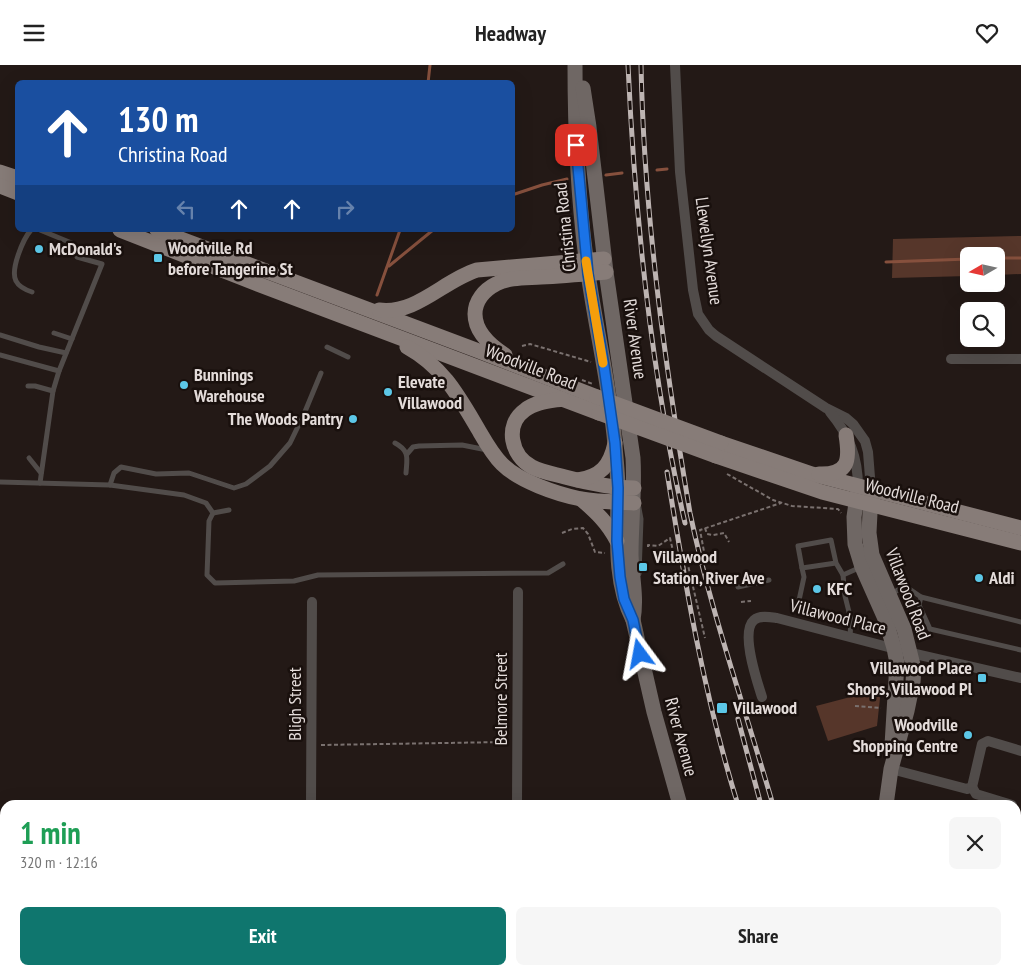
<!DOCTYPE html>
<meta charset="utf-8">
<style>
body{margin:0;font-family:"PT Sans Narrow",sans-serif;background:#f6f6f6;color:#222;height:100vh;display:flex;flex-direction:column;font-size:19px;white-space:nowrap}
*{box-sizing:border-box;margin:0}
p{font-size:16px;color:#767676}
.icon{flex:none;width:28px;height:28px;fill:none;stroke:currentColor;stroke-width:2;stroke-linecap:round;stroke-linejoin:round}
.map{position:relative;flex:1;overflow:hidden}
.details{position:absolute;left:0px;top:735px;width:1021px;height:175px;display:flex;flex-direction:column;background:#fff;border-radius:15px 15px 0 0;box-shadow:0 5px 20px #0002}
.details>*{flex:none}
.banner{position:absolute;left:15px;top:15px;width:500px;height:152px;border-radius:8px;box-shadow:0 5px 20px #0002;background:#1a4fa0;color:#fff;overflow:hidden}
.needle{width:32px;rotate:261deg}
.fabs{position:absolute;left:960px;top:182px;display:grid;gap:10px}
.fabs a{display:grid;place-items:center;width:45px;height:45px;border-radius:8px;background:#fff;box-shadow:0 5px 20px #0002;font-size:25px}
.pin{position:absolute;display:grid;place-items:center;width:42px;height:42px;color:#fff;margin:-21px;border-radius:10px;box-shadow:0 2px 8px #0006}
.me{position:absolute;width:55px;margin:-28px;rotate:347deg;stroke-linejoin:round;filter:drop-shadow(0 0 4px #0008)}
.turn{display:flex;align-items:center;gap:18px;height:105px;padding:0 20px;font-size:22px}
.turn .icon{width:65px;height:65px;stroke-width:2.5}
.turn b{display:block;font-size:35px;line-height:42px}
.lanes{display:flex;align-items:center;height:48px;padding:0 20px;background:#0003;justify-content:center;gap:25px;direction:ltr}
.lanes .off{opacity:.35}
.round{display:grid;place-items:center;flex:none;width:52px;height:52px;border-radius:8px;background:#f6f6f6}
.headline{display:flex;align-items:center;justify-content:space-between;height:85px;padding:0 20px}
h1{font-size:30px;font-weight:600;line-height:38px;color:#1e9e55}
.button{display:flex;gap:10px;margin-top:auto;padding:10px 20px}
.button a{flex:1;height:58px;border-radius:8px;background:#0f766e;color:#fff;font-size:20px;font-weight:600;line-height:58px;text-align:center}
.button a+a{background:#f6f6f6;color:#222}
header{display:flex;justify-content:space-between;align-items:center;height:65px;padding:0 20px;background:#fff;font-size:22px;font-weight:600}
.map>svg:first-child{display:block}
.green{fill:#56362a}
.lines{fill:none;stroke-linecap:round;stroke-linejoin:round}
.stream{stroke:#86503d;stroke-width:3}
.path{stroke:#7a716f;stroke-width:2;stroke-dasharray:4 2.5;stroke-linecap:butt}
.lane{stroke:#514c4a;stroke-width:5}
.street{stroke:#514c4a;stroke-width:10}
.secondary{stroke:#6f6764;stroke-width:15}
.primary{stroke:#877c78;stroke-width:15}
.rail-casing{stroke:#bdb4b2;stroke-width:5}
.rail{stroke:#19100d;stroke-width:3;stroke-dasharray:9;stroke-linecap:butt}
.path-bridge{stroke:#7a716f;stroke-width:2;stroke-dasharray:4 2.5;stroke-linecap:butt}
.primary-bridge{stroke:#877c78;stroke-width:15}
.route-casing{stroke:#114b97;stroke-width:12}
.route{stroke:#1a73e8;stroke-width:9}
.slow{stroke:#f59e0b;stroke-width:9}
.poi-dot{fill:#5cc7e7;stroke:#19100d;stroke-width:2}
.labels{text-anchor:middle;stroke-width:5;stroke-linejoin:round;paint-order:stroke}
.street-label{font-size:18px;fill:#e4dcda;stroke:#19100d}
.poi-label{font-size:18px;font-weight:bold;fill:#e4dcda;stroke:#19100d;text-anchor:start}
</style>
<header><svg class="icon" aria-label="menu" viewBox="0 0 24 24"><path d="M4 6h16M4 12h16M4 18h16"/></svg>Headway<svg class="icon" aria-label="heart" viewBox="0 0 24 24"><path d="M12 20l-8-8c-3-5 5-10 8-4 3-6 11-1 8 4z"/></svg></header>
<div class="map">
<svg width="1021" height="910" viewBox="0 0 1021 910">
<rect width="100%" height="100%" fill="#231916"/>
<g class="green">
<path d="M1021,171v38l-25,1v-19h-27v20l-77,2 1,-39z"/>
<path d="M881,624l-4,37 -49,15 -12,-35z"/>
</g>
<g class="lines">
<g class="stream">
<path d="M428,18l2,-18"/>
<path d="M657,105l10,-1"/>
<path d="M606,110l16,-2"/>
<path d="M512,130l30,-10 25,-6"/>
<path d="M996,193h25"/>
<path d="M886,197l83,-3"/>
<path d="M389,201l44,-36"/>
<path d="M377,230l23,-65"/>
</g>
<g class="path">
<path d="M522,281l8,-2 61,18"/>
<path d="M727,409l46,26 19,6 46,3 3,4"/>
<path d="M705,463l2,6 6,1 11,-2 5,9"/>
<path d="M562,468l10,-4 11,-1 5,6 7,18 10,1"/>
<path d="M648,482v-2l10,1 12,-8 6,26"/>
<path d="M705,492l-5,-27 81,-27"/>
<path d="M687,496l18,77"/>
<path d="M741,537l10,-1"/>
<path d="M855,641l26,2"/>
<path d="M321,680l185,-3"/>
</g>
<g class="lane">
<path d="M31,165c-8,9 -21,40 -15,51 3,6 10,9 16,11"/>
<path d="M40,165l34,14 3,6v7l25,7 -43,107 -6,20 -13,92"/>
<path d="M54,268l18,6"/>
<path d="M0,270l39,12 27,6"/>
<path d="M327,282l21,10"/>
<path d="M0,290l59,16"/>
<path d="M28,321h7l18,5"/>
<path d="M395,378c15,8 12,15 11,30"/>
<path d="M407,389l6,-7 6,-1 43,-1 25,5"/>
<path d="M29,393l12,15"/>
<path d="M0,417l110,3 74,10 22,8 7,10 16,-3"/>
<path d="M110,420l4,-12 7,-6 35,7 33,-1 45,15 12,-4 24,-18 20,-23 14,-29 17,-41"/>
<path d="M638,438l3,16 -2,55"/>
<path d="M213,448l-4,8 -2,54 8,8 79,-2 24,-6 230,-2 15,-9"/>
<path d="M836,498l-5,-23 -33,6 4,22 34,-5 7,12 2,21 6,24 -1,17"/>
<path d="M802,503l2,9 -6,28 9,4 44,11"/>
<path d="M843,510l18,-8"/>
<path d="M738,522l31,-7"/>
<path d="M891,529l14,-8 16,11 -2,8 11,24 91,21"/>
<path d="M921,532l100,25"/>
</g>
<g class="street">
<path d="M675,0l5,107 13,118 5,24 11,16 7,6 110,72 20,10 7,6 12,17 3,11 3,38"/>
<path d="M951,294h70"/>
<path d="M830,347c19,23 28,45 28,75"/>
<path d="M762,632c-5,-16 -22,-65 -8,-77 6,-5 16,-3 23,-2l134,35 110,25"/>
<path d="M891,704l76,20 5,-2 10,-43 6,-3 33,10"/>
<path d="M972,722l4,7 36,11"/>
<path d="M311,740l1,-203"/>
<path d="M517,740l1,-213"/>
<path d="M1016,870l5,-14"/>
<path d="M518,905v5"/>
<path d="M311,910v-5"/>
<path d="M1004,910l1,-5"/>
</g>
<g class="secondary">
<path d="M575,0c0,69 3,139 13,208 8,57 22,114 27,172 1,15 3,30 3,45 0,43 -5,91 15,130l21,92 26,93"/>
<path d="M583,23l6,39 17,145 27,186c2,32 -2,64 -2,97 1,22 6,43 2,65"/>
<path d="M858,424l-4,28 1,27 7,23 24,54 8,27 3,15 -5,82"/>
<path d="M871,428l-2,40 3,22 32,74 10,40 -1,13 -6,29 -16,58 -5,36"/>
<path d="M0,761h5"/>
<path d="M743,905l2,5"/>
<path d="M873,910v-5"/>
</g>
<g class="primary">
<path d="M0,107l18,6"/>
<path d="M0,121l18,7"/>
<path d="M120,165l135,53 344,130"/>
<path d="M157,165l319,120 121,47"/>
<path d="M379,245c37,5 65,-30 98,-40l127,-11"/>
<path d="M407,282c36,20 51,48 71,82 7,12 14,25 24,35 17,17 54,30 79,35 17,3 36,3 53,4"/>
<path d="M505,290c-14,-9 -30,-22 -30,-41 0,-13 9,-24 21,-30 13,-7 30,-6 45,-7 22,-1 43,-3 65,-5"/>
<path d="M562,334c-12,2 -27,3 -37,11 -21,15 -14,46 7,57 10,5 22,7 33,10 23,6 45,11 69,11"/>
<path d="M721,378l91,31 209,54"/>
<path d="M716,391l106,36 199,51"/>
<path d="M819,409c30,1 31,-14 27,-39"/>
<path d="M578,415c23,-4 32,-14 37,-37"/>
<path d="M581,434c15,13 27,24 36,42"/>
</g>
<defs>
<g id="rail">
<path d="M628,0c7,154 23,308 57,458"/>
<path d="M641,0c3,150 24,300 49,448 21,100 55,195 83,292"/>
<path d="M667,407c18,112 37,224 71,333"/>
<path d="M738,654l23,86"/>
<path d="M795,905l2,5"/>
<path d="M805,905l2,5"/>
<path d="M819,905l1,5"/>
</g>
</defs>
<use href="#rail" class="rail-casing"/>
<use href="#rail" class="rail"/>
<g class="path-bridge">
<path d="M582,315l11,4"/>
<path d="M676,499l29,-7"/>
</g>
<g class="primary-bridge">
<path d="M597,332l124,46"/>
<path d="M599,348l117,43"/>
</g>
</g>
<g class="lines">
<defs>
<path id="route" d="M576,80l12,129 16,92 11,77 3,45 -1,53 3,36 4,22 9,21 7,34"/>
</defs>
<use href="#route" class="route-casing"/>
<use href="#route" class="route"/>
<path class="slow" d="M586,196l17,102"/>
</g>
<g class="poi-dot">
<circle cx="39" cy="184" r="5"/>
<rect x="153" y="188" width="10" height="10" rx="2.5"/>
<circle cx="184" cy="320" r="5"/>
<circle cx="388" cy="327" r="5"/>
<circle cx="353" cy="354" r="5"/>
<rect x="638" y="497" width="10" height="10" rx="2.5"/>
<circle cx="979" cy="513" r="5"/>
<circle cx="817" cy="524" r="5"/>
<rect x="977" y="608" width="10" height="10" rx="2.5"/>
<rect x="716" y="637" width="12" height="12" rx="2.5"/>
<circle cx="968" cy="670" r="5"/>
</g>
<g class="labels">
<g class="street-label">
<text transform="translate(565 162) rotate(-96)" y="6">Christina Road</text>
<text transform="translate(709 186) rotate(82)" y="6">Llewellyn Avenue</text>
<text transform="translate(635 274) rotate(82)" y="6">River Avenue</text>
<text transform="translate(531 302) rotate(21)" y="6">Woodville Road</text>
<text transform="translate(912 431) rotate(14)" y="6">Woodville Road</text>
<text transform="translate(908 529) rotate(69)" y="6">Villawood Road</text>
<text transform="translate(838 552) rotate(14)" y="6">Villawood Place</text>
<text transform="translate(501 634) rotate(-90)" y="6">Belmore Street</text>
<text transform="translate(295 639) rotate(-90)" y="6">Bligh Street</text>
<text transform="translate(681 672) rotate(75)" y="6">River Avenue</text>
</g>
<g class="poi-label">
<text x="168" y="189">Woodville Rd<tspan x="168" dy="21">before Tangerine St</tspan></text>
<text x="49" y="190">McDonald's</text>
<text x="194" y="316">Bunnings<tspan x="194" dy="21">Warehouse</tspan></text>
<text x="398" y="323">Elevate<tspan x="398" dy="21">Villawood</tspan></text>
<text x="343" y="360" text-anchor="end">The Woods Pantry</text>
<text x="653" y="498">Villawood<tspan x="653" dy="21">Station, River Ave</tspan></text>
<text x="989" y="519">Aldi</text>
<text x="827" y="530">KFC</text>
<text x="972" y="609" text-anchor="end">Villawood Place<tspan x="972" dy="21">Shops, Villawood Pl</tspan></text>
<text x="733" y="649">Villawood</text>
<text x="958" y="666" text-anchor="end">Woodville<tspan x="958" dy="21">Shopping Centre</tspan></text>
</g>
</g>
</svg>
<div class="fabs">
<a><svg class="needle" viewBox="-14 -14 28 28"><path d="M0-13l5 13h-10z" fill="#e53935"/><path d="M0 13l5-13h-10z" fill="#767676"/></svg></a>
<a><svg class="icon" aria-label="search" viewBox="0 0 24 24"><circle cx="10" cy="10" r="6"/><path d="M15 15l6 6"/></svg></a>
</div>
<div class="pin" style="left:576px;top:80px;background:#d93025"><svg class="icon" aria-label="arrive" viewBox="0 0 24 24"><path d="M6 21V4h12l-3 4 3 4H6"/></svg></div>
<svg class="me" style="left:640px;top:589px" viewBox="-20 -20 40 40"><path d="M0-17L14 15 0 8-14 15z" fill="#1a73e8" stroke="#fff" stroke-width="4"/></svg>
<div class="banner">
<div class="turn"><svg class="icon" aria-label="ahead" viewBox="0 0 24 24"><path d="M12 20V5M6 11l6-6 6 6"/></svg><div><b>130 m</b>Christina Road</div></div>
<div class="lanes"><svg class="icon off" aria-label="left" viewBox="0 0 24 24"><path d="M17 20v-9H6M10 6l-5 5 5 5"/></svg><svg class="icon" aria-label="ahead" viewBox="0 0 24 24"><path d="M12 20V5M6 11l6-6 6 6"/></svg><svg class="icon" aria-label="ahead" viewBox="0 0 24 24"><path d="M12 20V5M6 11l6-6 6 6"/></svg><svg class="icon off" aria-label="right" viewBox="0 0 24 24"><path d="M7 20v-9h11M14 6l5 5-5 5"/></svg></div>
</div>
<section class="details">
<div class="headline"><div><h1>1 min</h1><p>320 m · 12:16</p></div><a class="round"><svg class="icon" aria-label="close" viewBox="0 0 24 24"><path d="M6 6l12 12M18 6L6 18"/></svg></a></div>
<div class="button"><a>Exit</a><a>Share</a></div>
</section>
</div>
